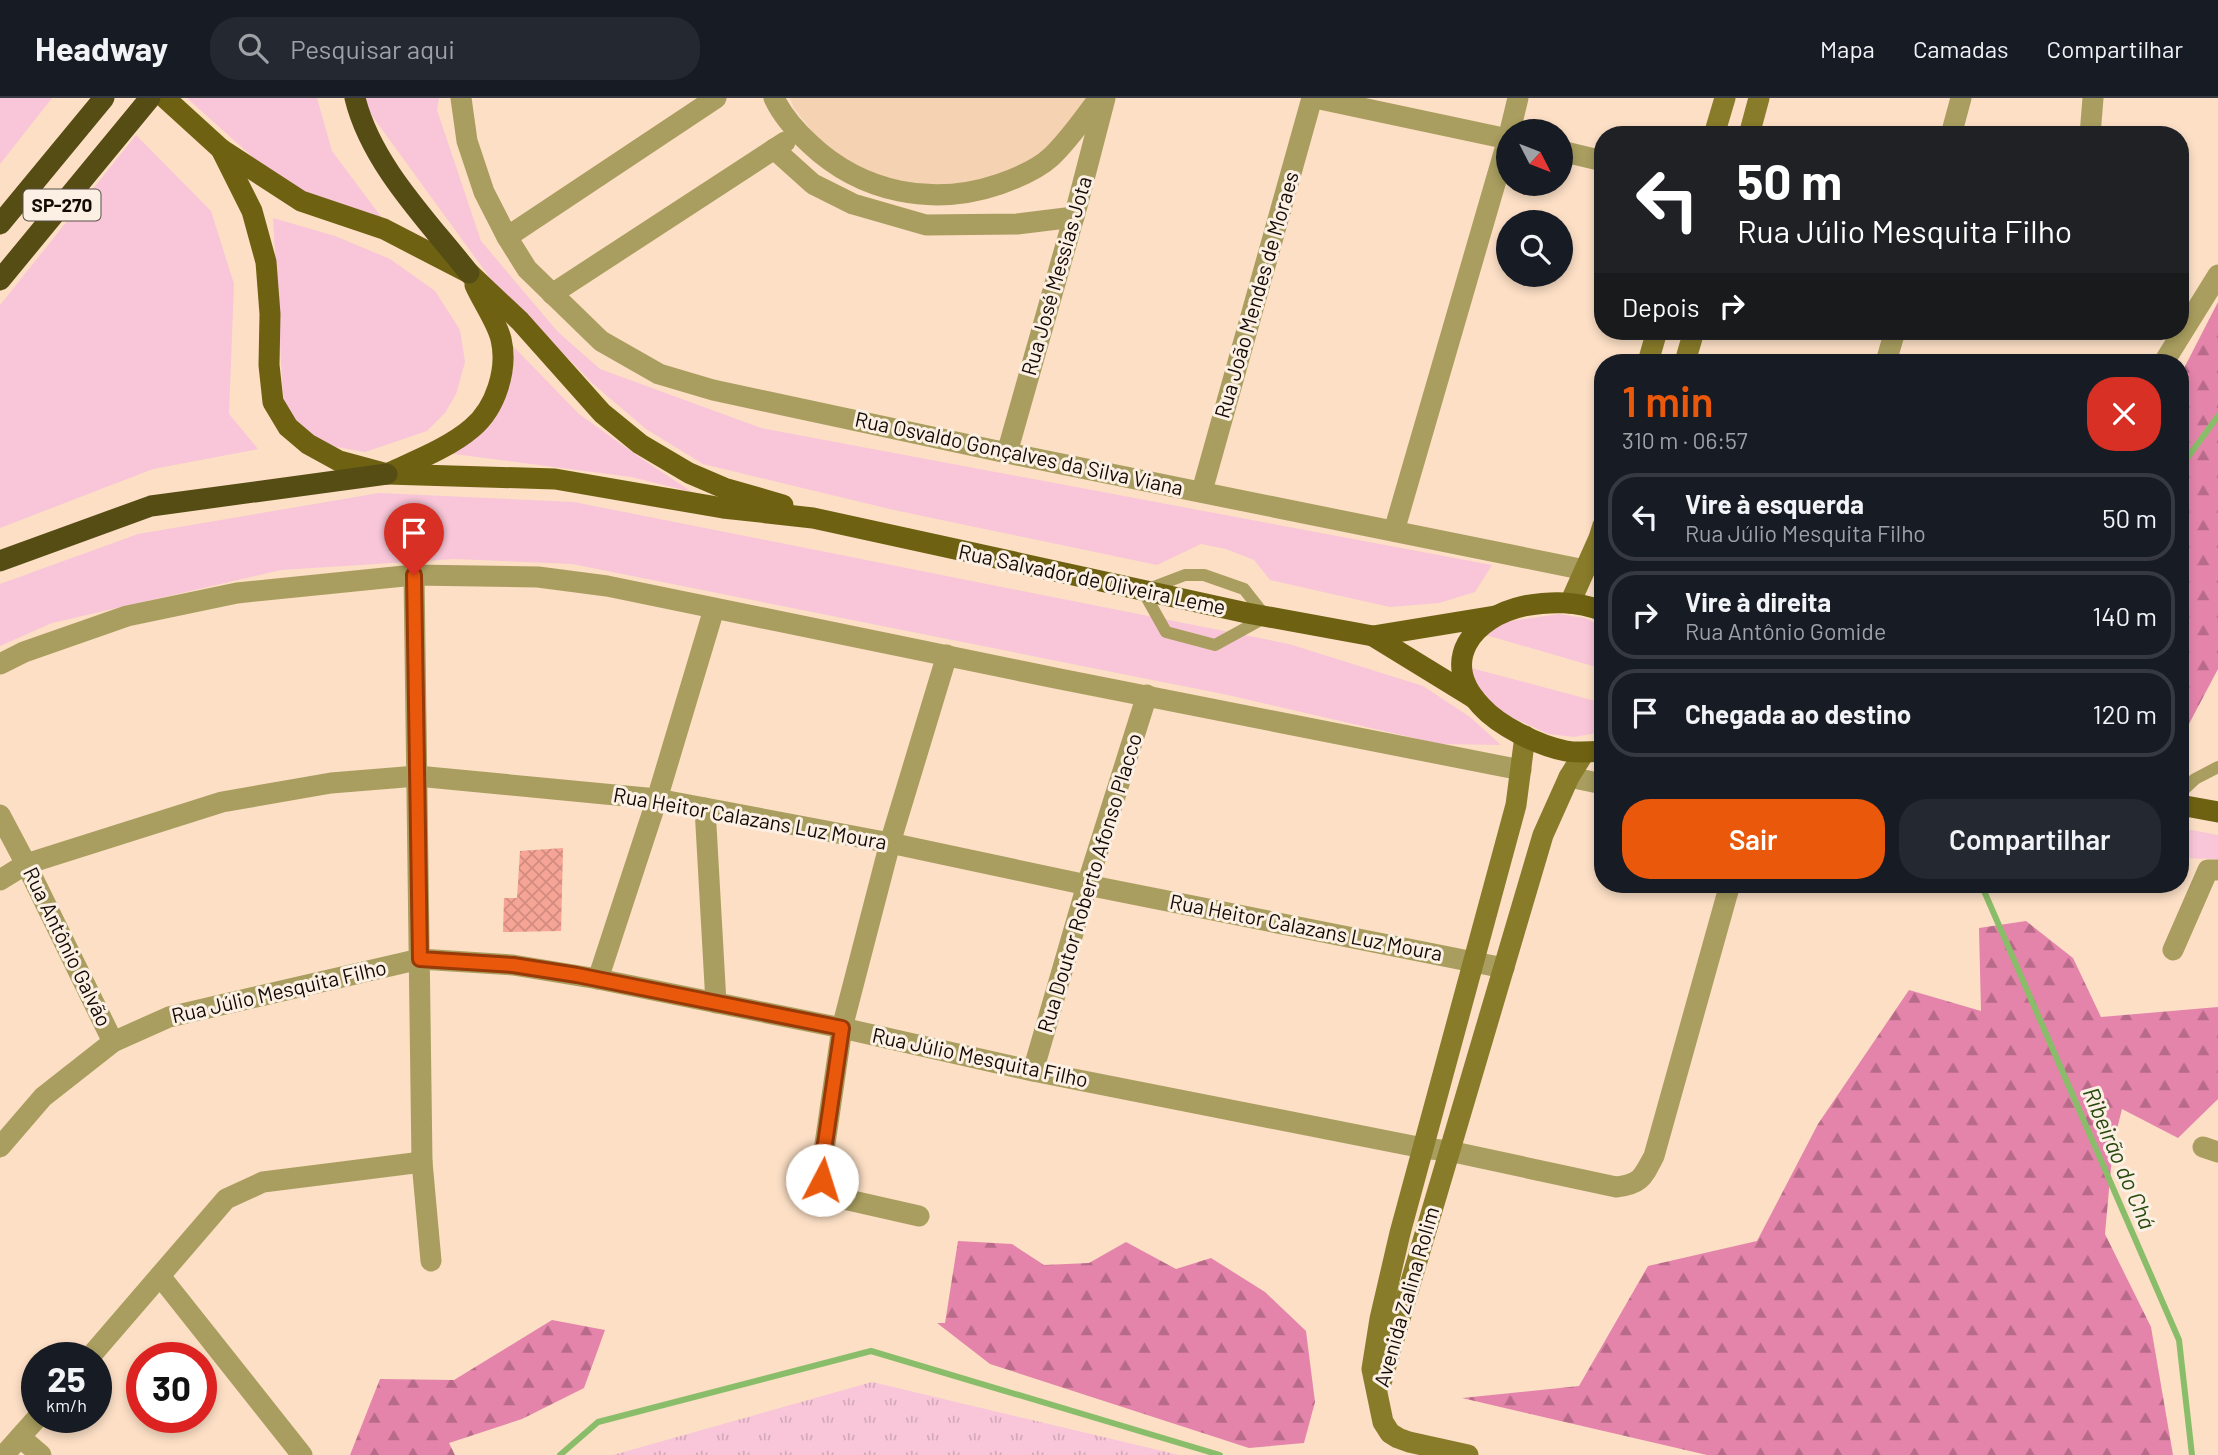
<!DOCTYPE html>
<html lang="pt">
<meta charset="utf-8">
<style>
body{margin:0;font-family:Barlow,sans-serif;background:#242831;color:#f1f3f6;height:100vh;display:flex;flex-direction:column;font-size:26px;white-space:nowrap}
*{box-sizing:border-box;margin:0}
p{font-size:23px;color:#9ea1a6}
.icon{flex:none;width:38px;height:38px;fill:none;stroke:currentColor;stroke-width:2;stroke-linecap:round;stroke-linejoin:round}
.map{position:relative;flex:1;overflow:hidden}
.sheet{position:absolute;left:1594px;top:256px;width:595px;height:539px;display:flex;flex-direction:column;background:#171b24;border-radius:28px;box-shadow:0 4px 10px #0003}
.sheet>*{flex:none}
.hud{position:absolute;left:1594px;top:28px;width:595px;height:214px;border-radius:28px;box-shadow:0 4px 10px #0003;background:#202124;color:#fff;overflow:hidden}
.needle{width:46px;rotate:132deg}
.buttons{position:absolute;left:1496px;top:21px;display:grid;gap:14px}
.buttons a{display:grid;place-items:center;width:77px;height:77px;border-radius:50%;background:#171b24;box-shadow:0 4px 10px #0003;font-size:35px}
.speed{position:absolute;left:21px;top:1244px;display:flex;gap:14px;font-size:35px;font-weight:700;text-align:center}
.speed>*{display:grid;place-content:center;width:91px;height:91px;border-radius:50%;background:#171b24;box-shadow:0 4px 10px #0003;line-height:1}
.speed small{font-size:18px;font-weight:400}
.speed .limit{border:10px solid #d22;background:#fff;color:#111}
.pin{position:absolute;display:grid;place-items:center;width:60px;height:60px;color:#fff;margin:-72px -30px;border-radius:50% 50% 50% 0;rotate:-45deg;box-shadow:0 0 7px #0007}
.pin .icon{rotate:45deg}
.me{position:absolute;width:77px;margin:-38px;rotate:5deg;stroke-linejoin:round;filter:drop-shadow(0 0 5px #0008)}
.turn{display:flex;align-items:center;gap:24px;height:147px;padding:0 28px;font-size:32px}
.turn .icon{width:91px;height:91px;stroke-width:2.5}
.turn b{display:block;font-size:49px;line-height:60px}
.then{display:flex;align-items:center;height:66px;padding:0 28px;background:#0003;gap:14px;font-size:26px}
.round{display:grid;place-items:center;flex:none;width:74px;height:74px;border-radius:28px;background:#242831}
.head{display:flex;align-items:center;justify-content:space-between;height:119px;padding:0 28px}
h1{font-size:42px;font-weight:600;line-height:52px;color:#ea580c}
.action{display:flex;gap:14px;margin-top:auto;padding:14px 28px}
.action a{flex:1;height:80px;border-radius:28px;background:#ea580c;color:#fff;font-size:28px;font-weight:600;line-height:80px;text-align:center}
.action a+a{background:#242831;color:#f1f3f6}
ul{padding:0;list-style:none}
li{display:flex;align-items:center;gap:21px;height:88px;margin:0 14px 10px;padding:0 14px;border:4px solid #363941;border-radius:28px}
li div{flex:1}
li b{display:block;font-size:26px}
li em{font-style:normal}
header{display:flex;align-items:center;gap:42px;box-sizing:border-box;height:98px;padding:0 35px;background:#171b24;border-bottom:2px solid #363941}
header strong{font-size:33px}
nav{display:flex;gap:38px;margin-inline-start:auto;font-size:24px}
.search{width:490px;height:63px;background:#242831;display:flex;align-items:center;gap:18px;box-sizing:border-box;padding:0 24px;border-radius:28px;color:#9ea1a6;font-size:26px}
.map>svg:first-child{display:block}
.built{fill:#f4d2b2}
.grass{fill:#f8c6d8}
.forest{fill:url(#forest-firs)}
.park{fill:url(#park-tufts)}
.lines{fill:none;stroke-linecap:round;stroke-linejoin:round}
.stream{stroke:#89bd69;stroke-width:6}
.building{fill:url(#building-cross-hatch)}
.service{stroke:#a99e5f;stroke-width:12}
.minor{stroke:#a99e5f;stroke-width:21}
.secondary{stroke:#887b2a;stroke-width:21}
.primary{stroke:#6e6212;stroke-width:21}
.motorway{stroke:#564d15;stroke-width:21}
.route-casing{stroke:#983908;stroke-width:18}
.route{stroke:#ea580c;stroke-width:12}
.labels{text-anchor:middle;stroke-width:6;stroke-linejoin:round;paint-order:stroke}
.shield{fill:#fcf0e5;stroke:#594f47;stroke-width:2}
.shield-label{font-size:19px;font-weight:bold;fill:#130a03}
.street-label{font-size:21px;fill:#130a03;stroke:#fcf0e5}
.water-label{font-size:23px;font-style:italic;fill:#294a0f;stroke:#fcf0e5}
</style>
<header>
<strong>Headway</strong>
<div class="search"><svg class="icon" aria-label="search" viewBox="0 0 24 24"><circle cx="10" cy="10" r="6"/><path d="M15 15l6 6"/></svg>Pesquisar aqui</div>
<nav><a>Mapa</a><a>Camadas</a><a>Compartilhar</a></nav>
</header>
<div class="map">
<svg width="2218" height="1357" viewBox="0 0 2218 1357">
<defs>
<pattern id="forest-firs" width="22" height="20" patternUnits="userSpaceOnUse" patternTransform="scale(1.75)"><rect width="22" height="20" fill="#e484ab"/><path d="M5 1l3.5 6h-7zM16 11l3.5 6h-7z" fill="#b86a89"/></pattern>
<pattern id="park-tufts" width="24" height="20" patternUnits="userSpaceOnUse" patternTransform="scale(1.75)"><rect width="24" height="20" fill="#f8c6d8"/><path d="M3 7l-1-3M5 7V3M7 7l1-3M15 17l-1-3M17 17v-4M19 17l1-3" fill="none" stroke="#d4a9b8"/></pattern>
<pattern id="building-cross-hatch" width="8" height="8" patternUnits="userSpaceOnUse" patternTransform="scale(1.75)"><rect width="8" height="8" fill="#f6a496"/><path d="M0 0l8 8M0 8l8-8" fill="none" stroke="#d28c80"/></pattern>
</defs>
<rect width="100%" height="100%" fill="#fcdfc5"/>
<path class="built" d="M790,0h297l-27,41 -32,30 -86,24 -85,-22 -35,-27 -28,-36z"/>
<g class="grass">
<path d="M0,0h52l-52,66z"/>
<path d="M187,0h130l15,53 56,75 -101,-38z"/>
<path d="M362,0h77l-2,12 44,131 77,91 42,37 161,59 731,137 -17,27 -36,11 -49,4 -120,-27 -16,-20 -28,-11 -25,-5 -44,21 -263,-55 -191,-46 -57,-35 -54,-46 -102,-105 -128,-176z"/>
<path d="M136,37l75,76 23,73 -5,130 29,35 -105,20 -153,59v-223z"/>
<path d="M273,120l62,18 55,23 45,32 25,39 5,32 -9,32 -11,19 -18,18 -62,21 -40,-7 -27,-20 -15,-26z"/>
<path d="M511,246l68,70 63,45 50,33 -61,-15 -177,-23 37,-30 9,-17z"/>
<path d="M379,395l195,9 715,142 134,42 47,31 31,28 -61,-1 -212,-49 -656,-131 -118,-5 -173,11 -229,53 -52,23v-62l138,-50z"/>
<path d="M1559,516l26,4 18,9v42l-124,-36 10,-9z"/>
<path d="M1467,569l136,36v29l-29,5 -26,-3 -45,-21 -26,-23z"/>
<path d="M2181,730l37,7v24l-37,-1z"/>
</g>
<g class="forest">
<path d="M2218,204v367l-37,70v-365z"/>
<path d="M2026,823l47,37 28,59 117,-10v92l-40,39 -56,-29 -9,36 -8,89 46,93 22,128h-466l-245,-57 117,-12 69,-120 109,-25 61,-117 91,-134 72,21 -2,-83z"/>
<path d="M958,1143l54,3 32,21 45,-2 37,-21 50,27 35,-11 54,34 41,39 9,71 -11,41 -55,5 -259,-84 -53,-41h8z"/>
<path d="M552,1222l53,10 -21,58 -62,31 -73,24 6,12h-105l30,-76 74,1z"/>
</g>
<path class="park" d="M872,1284l307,73h-566z"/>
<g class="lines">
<g class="stream">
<path d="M2180,370l38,-52"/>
<path d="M1981,786l198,456 13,115"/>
<path d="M560,1357l38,-33 273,-71 349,104"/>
</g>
</g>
<path class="building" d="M563,750l-2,83 -58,1 1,-34h13l3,-47z"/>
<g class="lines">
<g class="service">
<path d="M1185,477h19l40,14 22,28 -51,28 -49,-13 -23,-41z"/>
<path d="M2180,695l15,-14 23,-12"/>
</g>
<g class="minor">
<path d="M461,0l6,43 17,51 23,45 20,32 74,72 58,33 54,16 294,63 578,117"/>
<path d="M774,0c8,17 22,33 36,46 52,49 123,63 190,40 17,-6 38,-15 51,-27 18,-17 33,-39 48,-59"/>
<path d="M1315,0l193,41"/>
<path d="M1510,33l8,-33"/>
<path d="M1951,37l10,-37"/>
<path d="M2090,37l3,-37"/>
<path d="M774,51l39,35 40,20 73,21 91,-1 57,-7"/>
<path d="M1561,53l42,10"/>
<path d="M507,139l209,-139"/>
<path d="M552,196l233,-152"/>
<path d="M1886,264l9,-31"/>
<path d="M2164,264l54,-87"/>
<path d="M1007,355l70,-247 28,-108"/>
<path d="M1202,393l110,-393"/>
<path d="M1394,433l114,-392"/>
<path d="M414,477l8,587 9,99"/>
<path d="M0,566l24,-12 103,-36 110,-23 177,-18 124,2 69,9 453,93 461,91"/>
<path d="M1569,679l34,7"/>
<path d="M705,710l11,195"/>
<path d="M0,717l26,49 87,178"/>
<path d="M0,782l26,-16 196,-62 109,-19 86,-7 240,23 233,44 197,42 417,83"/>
<path d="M2173,852l35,-80h10"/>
<path d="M598,881l59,-180 57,-190"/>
<path d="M1033,973l54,-186 60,-190"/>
<path d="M0,1049l43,-50 70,-55 56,-25 251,-58 93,6 85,14 244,49 191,43 390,77 26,3 167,36c25,-3 27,-10 38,-31l76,-272"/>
<path d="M2203,1049l15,5"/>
<path d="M919,1118l-84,-19 -12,-10 -1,-23 20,-136 48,-185 57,-188"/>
<path d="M160,1178l142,179"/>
<path d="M89,1260l137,-159 37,-17 159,-20"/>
<path d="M20,1339l21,18"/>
<path d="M4,1357l33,-37"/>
</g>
<g class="secondary">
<path d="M1714,37l11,-37"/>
<path d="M1749,37l10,-37"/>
<path d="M1648,264l9,-31"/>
<path d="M1685,264l9,-31"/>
<path d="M1570,505l29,-65 4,-13"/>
<path d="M1381,1285l162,-548 26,-58 15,-24"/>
<path d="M1468,1357l-59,-13 -11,-4 -8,-5 -7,-11 -11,-53 8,-50 20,-86 116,-428 9,-69"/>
</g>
<g class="primary">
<path d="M165,0l56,51 80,52 83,28 85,44 51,48 82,92 38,31 49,29 35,15 59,17"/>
<path d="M221,51l31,62 14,51 4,52 -1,51 4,37 15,25 20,17 31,17 48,13 168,5 168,29 90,10 434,95 126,23 122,-20"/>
<path d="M391,374c26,-12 59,-25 81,-44 24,-20 36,-59 29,-89 -4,-17 -19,-38 -26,-54"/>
<path d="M1603,513c-27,-10 -51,-10 -79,-5 -51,11 -86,55 -43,100 18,20 58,40 85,45 12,2 24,1 37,0"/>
<path d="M1373,538l101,62"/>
<path d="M2180,707l38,7"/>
</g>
<g class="motorway">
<path d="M355,0c16,66 73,123 114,175"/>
<path d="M0,126l104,-126"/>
<path d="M0,182l150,-182"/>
<path d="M0,463l151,-55 236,-32"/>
</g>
</g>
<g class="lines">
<defs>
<path id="route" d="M414,477l6,384 93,6 64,10 265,53 -20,136v16"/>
</defs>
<use href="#route" class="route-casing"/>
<use href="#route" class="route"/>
</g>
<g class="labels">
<rect class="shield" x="23.5" y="91.5" width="77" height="31" rx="5"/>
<g class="shield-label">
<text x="62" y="114">SP-270</text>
</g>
<g class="street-label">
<text transform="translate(1057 178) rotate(-74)" y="7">Rua José Messias Jota</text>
<text transform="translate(1257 197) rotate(-74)" y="7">Rua João Mendes de Moraes</text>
<text transform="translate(1019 356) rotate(12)" y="7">Rua Osvaldo Gonçalves da Silva Viana</text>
<text transform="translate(1092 482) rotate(12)" y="7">Rua Salvador de Oliveira Leme</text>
<text transform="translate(750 721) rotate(10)" y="7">Rua Heitor Calazans Luz Moura</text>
<text transform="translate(1090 785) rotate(-73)" y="7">Rua Doutor Roberto Afonso Placco</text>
<text transform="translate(1306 830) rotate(11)" y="7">Rua Heitor Calazans Luz Moura</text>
<text transform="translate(67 849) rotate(64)" y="7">Rua Antônio Galvão</text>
<text transform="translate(279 894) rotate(-13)" y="7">Rua Júlio Mesquita Filho</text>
<text transform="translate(980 960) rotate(12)" y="7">Rua Júlio Mesquita Filho</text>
<text transform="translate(1407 1199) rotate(-74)" y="7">Avenida Zalina Rolim</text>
</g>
<g class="water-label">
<text transform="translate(2119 1060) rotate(67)" y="8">Ribeirão do Chá</text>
</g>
</g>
</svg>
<div class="buttons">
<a><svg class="needle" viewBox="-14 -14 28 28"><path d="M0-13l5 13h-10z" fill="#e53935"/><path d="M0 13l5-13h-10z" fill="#9ea1a6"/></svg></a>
<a><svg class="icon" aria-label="search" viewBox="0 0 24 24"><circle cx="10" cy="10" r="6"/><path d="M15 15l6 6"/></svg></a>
</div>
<div class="speed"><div>25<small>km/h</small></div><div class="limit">30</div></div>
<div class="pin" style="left:414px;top:477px;background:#d93025"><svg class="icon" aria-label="arrive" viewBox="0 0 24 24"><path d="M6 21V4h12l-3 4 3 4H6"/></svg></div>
<svg class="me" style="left:822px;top:1082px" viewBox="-20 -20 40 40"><circle r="19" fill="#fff"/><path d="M0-13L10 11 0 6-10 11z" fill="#ea580c"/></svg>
<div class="hud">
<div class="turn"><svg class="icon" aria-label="left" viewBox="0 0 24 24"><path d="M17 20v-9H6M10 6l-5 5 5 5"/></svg><div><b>50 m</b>Rua Júlio Mesquita Filho</div></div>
<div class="then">Depois<svg class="icon" aria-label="right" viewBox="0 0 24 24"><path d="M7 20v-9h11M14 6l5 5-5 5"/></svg></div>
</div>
<section class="sheet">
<div class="head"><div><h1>1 min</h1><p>310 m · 06:57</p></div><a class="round" style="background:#d93025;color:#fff"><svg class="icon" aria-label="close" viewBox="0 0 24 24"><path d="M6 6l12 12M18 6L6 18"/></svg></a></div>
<ul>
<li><svg class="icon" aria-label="left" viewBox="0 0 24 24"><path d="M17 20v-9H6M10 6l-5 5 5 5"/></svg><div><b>Vire à esquerda</b><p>Rua Júlio Mesquita Filho</p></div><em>50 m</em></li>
<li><svg class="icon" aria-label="right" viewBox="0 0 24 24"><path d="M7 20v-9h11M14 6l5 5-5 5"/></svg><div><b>Vire à direita</b><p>Rua Antônio Gomide</p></div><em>140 m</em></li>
<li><svg class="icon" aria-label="arrive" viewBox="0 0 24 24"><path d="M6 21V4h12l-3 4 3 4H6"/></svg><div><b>Chegada ao destino</b></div><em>120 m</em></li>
</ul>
<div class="action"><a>Sair</a><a>Compartilhar</a></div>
</section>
</div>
